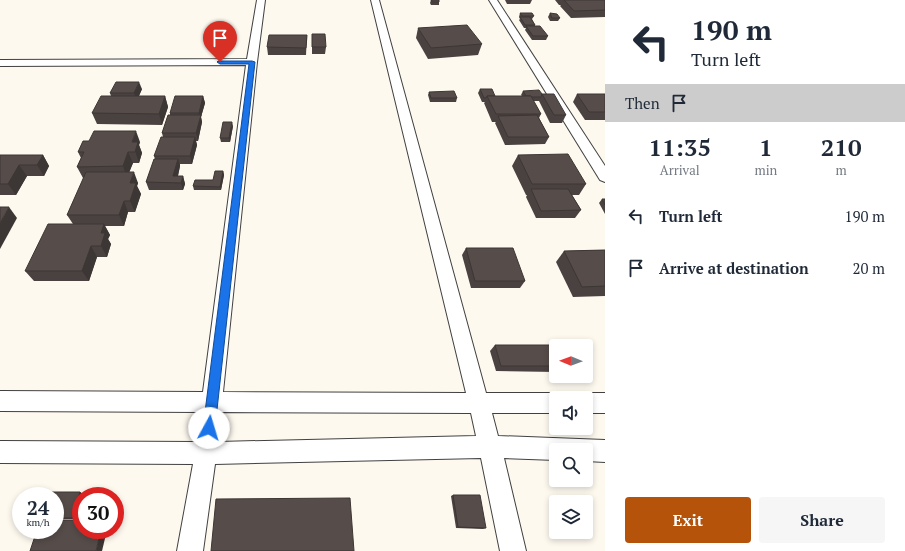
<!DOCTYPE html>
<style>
body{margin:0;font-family:"PT Serif",serif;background:#f6f6f7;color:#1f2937;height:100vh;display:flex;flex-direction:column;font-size:15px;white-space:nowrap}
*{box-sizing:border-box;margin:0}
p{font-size:13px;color:#747a83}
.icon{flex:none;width:22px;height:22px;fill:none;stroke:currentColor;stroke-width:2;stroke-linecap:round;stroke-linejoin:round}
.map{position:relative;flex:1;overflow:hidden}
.panel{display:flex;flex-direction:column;background:#fff;width:300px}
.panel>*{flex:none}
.guide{background:#fff;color:#1f2937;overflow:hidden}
.needle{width:26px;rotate:271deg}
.buttons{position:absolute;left:549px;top:339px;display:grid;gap:8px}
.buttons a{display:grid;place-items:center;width:44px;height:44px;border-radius:4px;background:#fff;box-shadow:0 2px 6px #0003;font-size:20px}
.speed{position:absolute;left:12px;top:487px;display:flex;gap:8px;font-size:20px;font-weight:700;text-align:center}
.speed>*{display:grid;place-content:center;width:52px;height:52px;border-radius:50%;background:#fff;box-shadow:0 2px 6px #0003;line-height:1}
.speed small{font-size:10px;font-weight:400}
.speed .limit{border:6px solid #d22;background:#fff;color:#111}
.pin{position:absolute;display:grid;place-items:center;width:34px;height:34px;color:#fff;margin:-41px -17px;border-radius:50% 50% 50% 0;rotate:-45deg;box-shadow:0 0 4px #0007}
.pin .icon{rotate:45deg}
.me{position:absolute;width:44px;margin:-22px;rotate:6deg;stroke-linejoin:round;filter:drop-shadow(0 0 3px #0008)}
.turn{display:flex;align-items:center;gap:14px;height:84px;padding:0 20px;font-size:18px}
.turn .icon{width:52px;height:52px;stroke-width:2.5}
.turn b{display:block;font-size:28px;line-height:34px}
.then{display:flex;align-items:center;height:38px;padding:0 20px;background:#0003;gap:8px;font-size:15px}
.eta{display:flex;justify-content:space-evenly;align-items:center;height:68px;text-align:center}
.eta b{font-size:24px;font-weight:600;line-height:28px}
.button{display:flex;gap:8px;margin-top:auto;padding:8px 20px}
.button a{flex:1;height:46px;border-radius:4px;background:#b45309;color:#fff;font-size:16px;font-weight:600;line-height:46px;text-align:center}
.button a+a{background:#f6f6f7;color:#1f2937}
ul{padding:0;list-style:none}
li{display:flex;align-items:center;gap:12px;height:52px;padding:0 20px}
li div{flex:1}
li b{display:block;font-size:15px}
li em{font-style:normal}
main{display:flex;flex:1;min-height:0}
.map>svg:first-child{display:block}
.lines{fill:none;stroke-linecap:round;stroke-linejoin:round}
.street-casing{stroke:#414141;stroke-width:2}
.street{fill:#fff;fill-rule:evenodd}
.wall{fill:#4a4240}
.shaded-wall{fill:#3c3634}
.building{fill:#564d4a;stroke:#3c3634}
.route{fill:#1a73e8;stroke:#114b97}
</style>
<main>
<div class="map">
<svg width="605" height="551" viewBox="0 0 605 551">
<rect width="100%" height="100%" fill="#fef9ef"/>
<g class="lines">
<defs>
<g id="street">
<path d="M257,0h8l-8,62 -34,330 243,1 -95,-393h8l107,393h70l7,3 1,2h-8v15h-64l6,23 107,4v22l-19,-1v-11h-30v10l-52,-2 22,93h-26l-19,-93 -266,6 -12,87h-26l16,-87 -193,-1v-22l196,1 4,-30 -200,-1v-20l203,1 43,-327 -246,1v-6l247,-1zM221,412l250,1 5,23 -258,6z"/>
<path d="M489,0h8l108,166v16l-5,-2z"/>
<path d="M586,393h19v20h-19v-15h-8l1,-2z"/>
</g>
</defs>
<use href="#street" class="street-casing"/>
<use href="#street" class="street"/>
</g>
<g class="wall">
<path d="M431,0h8v5h-8l-1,-2z"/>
<path d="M505,0h27l-2,4h-23z"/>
<path d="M555,0h50v17l-34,1 -11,-12 1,-1h-2z"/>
<path d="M520,13l14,3 -2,3 3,6v1l13,10 -2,4h-14l-7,-10 1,-2h-2l-5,-8 1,-1 -1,-2z"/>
<path d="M550,13l10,5 -2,3h-8l-2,-4z"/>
<path d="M418,28l64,16 -4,11 -50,4 -12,-21z"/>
<path d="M312,34l14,13 -1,7h-13z"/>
<path d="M307,35l-1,20h-38l-1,-8z"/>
<path d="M142,89l-3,7h26l3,11 -6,18 -65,-1 -5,-11 19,-17 -1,-3z"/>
<path d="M480,89l15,7h27l-1,-1 2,-4 19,3 24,21 -4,8h-12l-11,-22h-6l8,13 -2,4 10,19 -4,7 -40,1 -10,-22 1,-1h-4l-8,-19 1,-1h-3l-4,-9z"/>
<path d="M429,92l28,6 -1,4h-26l-2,-7z"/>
<path d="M577,94h28v26h-20l-12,-18z"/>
<path d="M203,96l2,7 -4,14 1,5 -4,19h-2l1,4 -5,19h-12v2l-2,10h5l2,8 -2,6h-34l-3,-8 9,-23 -1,-3 9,-19 -1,-4 8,-18v-2z"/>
<path d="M233,126l-3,16h-9l-1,-4z"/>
<path d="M140,142l-1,3 3,8 -3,10h-6l-4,9 9,11 -1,3 4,8 -6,18h-7l-4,14h-19l5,9 -2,4 3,5 -4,13h-10l-8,24h-55l-9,-10 48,-47 -6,-9 17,-37h-1l-6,-11 4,-9 -3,-6z"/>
<path d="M0,155h43l6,11 -5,10h-17l-11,19h-16z"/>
<path d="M518,155l68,29 -7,11h-7l9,15 -6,8h-39l-10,-21 1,-2h-1l-14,-29z"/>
<path d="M223,171l1,4 -3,15h-27l-1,-4 20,-6z"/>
<path d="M602,199h3v15l-6,-11z"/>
<path d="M466,248l59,33 -5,7h-49l-9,-33z"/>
<path d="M605,250v46l-32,1 -17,-35 8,-11z"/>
<path d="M495,345l61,1v26l-60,-1 -6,-20z"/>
<path d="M80,492l3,2 -2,2v5l-5,18h-21v-23z"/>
<path d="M453,495l33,33 -3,1 -27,-1 -5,-32z"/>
</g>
<g class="shaded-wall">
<path d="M139,82l3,7 -5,11 -3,-7z"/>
<path d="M165,96l3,11 -6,18 -3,-11z"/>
<path d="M203,96l2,7 -4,14 1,5 -4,19 -2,-8 4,-15 -1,-5z"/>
<path d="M232,122l1,4 -3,16 -1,-4z"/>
<path d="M136,131l4,11 -1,3 3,8 -3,10 -7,-21z"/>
<path d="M195,137l2,8 -5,19 -2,-8z"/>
<path d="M128,152l5,11 -6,15 -4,-12z"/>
<path d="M43,155l6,11 -5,10 -7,-11z"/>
<path d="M178,159l2,7 -4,18 -3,-8z"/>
<path d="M19,165l8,11 -11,19 -8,-11z"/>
<path d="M223,171l1,4 -3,15 -1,-3z"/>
<path d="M134,172l4,11 -1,3 4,8 -6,18 -5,-11v-18z"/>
<path d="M183,176l2,8 -2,6 -2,-7z"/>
<path d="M124,201l4,11 -4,14 -5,-11z"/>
<path d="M9,207l8,11 -17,31v-26z"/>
<path d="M104,224l6,11 -2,4 3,5 -4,13 -6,-11v-13z"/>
<path d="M91,246l6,11 -8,24 -7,-10z"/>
<path d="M80,492l3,2 -1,2h-1v5l-5,18 -3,-1z"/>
<path d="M101,530h6l-5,21h-6z"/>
</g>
<g class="building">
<path d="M431,0h8v2h-7z"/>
<path d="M564,0h41v10l-31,1z"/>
<path d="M520,13h12l2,3h-12z"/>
<path d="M550,13l7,1 3,4h-8z"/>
<path d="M520,17h10l5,8h-10z"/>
<path d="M467,25l15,19 -51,4 -13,-20z"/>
<path d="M526,26h14l8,10h-15z"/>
<path d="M312,34h13l1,13h-14z"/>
<path d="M269,35h38l-1,13 -39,-1z"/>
<path d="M116,82h23l-5,11h-24z"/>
<path d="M480,89h12l3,7h-8l-1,2h-2z"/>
<path d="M539,90l3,4 -1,3h-10v-1h-5l-3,-5z"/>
<path d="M454,91l3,7h-26l-2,-6z"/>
<path d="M542,94h12l12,21h-12z"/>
<path d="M577,94h28v18h-16z"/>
<path d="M101,96h64l-6,18 -67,-1z"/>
<path d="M175,96h28l-4,17h-29z"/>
<path d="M487,96h44l10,18h-45z"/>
<path d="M168,115h33l-5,18h-34z"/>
<path d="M537,115l12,22h-41l-10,-21z"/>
<path d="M223,122h9l-3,16h-9z"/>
<path d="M94,131h42l-4,11h6l-3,10h-7l-5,14 -46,1 7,-15h-6l5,-11h6z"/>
<path d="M161,137h34l-5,19h-36z"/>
<path d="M568,154l18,30h-54l-14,-29z"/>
<path d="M0,155h43l-6,10h-18l-11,19h-8z"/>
<path d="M154,159h24l-5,17h10l-2,7 -35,-1z"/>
<path d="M215,171h8l-3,16 -27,-1 2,-6h18z"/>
<path d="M86,172h48l-4,11h6l-6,18h-6l-5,14h-52z"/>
<path d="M531,189h37l13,21 -40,1z"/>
<path d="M602,199h3v6z"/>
<path d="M0,207h9l-9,16z"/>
<path d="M48,224h56l-3,9h4l-4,13h-10l-9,25h-57z"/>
<path d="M466,248h47l12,33h-50z"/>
<path d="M605,250v36l-23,1 -18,-36z"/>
<path d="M495,345h61v21h-55z"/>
<path d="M45,492h35l-7,26h-18v-22h-11z"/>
<path d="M453,495h27l6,33 -28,-1z"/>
<path d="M350,498l4,53h-143l5,-52z"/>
<path d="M55,520h26v10h20l-5,21h-66l7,-21h18z"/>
</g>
<path class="route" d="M218,61h34l3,1 -40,366 -2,4 -4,1 -4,-1 -2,-4 46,-364h-29l-3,-2z"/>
</svg>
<div class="buttons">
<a><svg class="needle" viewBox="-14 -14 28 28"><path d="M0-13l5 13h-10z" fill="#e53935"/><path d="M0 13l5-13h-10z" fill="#747a83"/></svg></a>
<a><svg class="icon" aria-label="sound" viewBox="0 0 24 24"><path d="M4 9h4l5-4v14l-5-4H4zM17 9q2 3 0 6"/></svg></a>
<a><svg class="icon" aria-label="search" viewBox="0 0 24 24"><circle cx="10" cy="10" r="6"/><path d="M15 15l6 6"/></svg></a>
<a><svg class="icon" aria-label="layers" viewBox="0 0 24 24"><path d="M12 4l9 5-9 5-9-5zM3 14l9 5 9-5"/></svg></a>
</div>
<div class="speed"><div>24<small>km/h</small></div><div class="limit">30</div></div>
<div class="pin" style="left:220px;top:62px;background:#d93025"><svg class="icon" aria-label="arrive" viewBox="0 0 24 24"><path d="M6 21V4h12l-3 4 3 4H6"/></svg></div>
<svg class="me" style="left:209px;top:428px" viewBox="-20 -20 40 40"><circle r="19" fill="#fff"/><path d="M0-13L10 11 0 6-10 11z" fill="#1a73e8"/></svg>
</div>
<section class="panel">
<div class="guide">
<div class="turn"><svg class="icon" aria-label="left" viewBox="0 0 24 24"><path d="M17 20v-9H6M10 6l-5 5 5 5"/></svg><div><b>190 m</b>Turn left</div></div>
<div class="then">Then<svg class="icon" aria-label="arrive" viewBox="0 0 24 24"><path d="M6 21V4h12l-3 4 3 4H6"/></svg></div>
</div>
<div class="eta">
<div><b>11:35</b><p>Arrival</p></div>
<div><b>1</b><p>min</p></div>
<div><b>210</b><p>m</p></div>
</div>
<ul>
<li><svg class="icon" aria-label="left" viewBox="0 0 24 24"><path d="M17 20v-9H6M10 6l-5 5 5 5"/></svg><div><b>Turn left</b></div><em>190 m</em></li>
<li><svg class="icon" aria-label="arrive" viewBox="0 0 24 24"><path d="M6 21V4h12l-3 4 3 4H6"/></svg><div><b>Arrive at destination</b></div><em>20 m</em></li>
</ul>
<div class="button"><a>Exit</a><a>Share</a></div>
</section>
</main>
